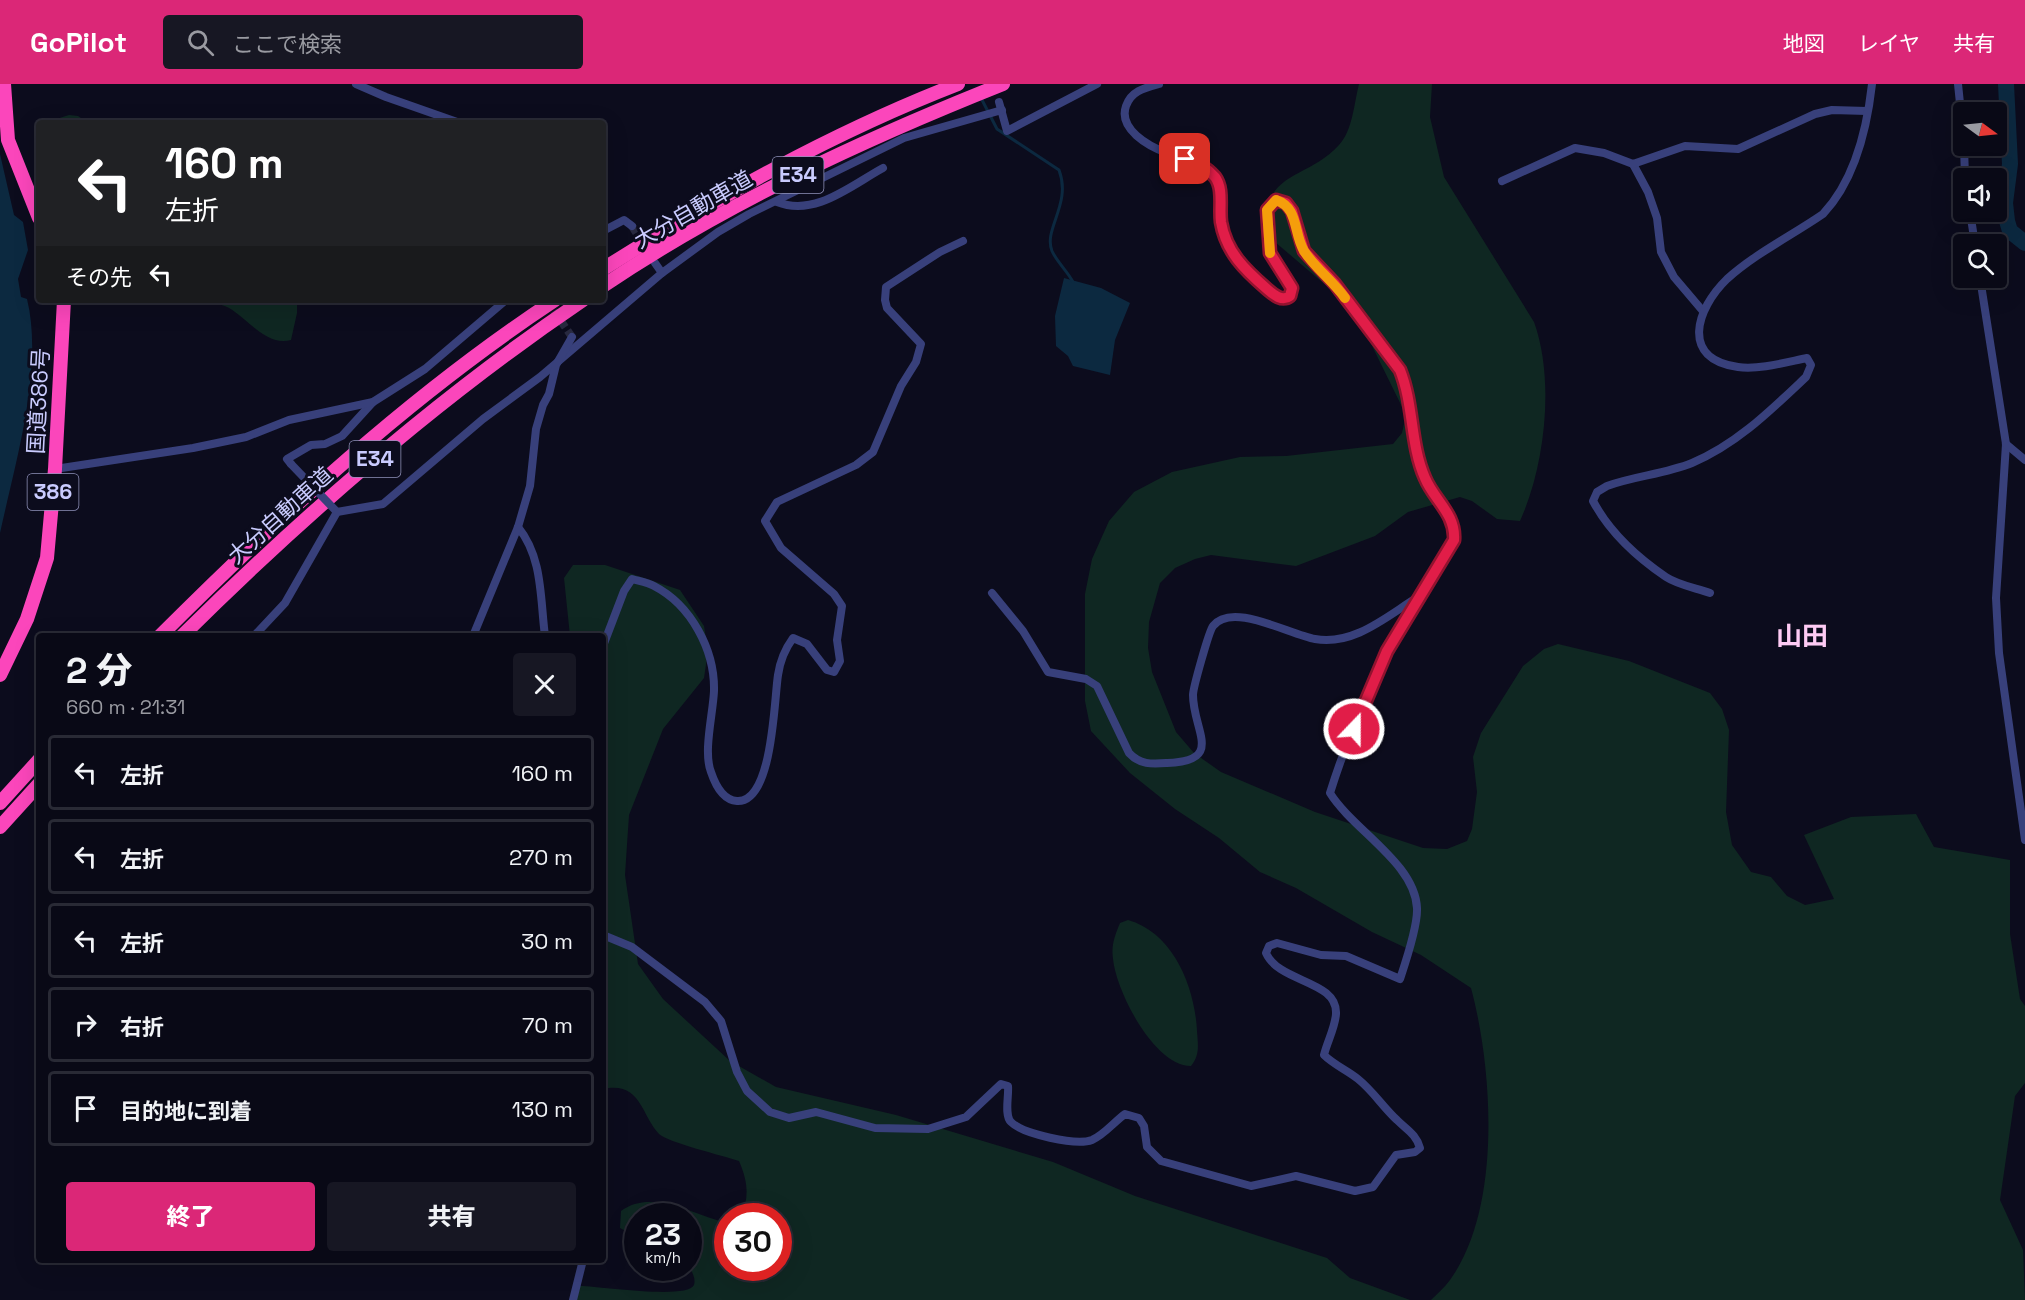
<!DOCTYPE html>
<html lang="ja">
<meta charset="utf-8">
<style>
body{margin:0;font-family:"Space Grotesk","Noto Sans JP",sans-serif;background:#171723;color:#f1f3f6;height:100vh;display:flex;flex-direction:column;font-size:22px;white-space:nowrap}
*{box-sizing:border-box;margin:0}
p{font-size:20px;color:#999aa1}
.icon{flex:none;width:33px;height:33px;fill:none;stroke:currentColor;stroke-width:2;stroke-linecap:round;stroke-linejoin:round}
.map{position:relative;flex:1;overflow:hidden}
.side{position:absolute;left:36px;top:549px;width:570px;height:630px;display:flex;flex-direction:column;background:#090916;border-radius:6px;box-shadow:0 6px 24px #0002,0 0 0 2px #292a35}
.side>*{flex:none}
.hud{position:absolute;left:36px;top:36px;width:570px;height:183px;border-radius:6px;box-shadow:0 6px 24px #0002,0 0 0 2px #292a35;background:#202124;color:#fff;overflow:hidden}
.needle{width:39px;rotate:105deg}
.buttons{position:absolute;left:1953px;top:18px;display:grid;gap:12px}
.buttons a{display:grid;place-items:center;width:54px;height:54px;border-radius:6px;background:#090916;box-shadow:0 6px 24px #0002,0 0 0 2px #292a35;font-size:30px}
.speed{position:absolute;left:624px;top:1119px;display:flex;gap:12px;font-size:30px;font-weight:700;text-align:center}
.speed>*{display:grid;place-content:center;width:78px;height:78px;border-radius:50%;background:#090916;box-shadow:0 6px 24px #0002,0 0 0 2px #292a35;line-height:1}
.speed small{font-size:15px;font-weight:400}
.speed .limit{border:9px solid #d22;background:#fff;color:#111}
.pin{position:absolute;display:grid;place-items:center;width:51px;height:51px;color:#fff;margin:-26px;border-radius:12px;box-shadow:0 3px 9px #0006}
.me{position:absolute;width:66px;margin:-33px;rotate:22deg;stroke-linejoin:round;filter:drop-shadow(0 0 4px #0008)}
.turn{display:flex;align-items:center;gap:21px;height:126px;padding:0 30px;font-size:27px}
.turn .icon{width:78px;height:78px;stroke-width:2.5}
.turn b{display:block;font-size:42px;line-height:51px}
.then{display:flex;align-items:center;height:57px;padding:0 30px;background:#0003;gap:12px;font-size:22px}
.round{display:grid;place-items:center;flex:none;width:63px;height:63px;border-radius:6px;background:#171723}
.overview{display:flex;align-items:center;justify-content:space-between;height:102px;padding:0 30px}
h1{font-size:36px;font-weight:800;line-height:45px}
.cta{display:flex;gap:12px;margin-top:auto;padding:12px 30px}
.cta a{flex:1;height:69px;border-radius:6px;background:#db2777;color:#fff;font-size:24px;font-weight:800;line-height:69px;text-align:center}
.cta a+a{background:#171723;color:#f1f3f6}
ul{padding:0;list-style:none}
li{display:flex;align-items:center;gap:18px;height:75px;margin:0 12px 9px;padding:0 18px;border:3px solid #292a35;border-radius:6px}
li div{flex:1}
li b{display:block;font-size:22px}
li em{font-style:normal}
header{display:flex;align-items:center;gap:36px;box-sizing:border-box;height:84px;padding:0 30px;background:#db2777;color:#fff}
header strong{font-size:28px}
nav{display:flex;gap:33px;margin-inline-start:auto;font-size:21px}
.search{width:420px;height:54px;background:#171723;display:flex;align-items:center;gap:15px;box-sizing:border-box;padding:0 21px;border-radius:6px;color:#999aa1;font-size:22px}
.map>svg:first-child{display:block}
.green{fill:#0f2722}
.water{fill:#0c2940}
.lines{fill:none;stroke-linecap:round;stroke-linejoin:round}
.stream{stroke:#0c2940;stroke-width:3}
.river{stroke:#0c2940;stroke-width:16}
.street-tunnel{stroke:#28293f;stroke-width:8;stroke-dasharray:8 4;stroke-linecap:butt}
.street{stroke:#38407b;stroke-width:8}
.highway{stroke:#fb46bb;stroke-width:14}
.street-bridge{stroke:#38407b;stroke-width:8}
.route-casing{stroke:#92132f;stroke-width:15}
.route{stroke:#e11d48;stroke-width:10}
.slow{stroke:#f59e0b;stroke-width:10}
.labels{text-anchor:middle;stroke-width:6;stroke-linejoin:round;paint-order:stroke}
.shield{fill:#0c0c1d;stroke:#9092ba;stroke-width:1.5}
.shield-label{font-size:21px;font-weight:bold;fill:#c9cbfe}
.street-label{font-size:22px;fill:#c9cbfe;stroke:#0c0c1d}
.quarter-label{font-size:26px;font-weight:bold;fill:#fecbf4;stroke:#0c0c1d}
</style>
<header>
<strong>GoPilot</strong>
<div class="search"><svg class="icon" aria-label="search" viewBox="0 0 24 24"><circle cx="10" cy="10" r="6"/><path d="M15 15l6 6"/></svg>ここで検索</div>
<nav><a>地図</a><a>レイヤ</a><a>共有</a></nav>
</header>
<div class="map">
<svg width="2025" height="1216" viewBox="0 0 2025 1216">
<rect width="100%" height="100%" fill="#0c0c1d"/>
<g class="green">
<path d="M1359,0h73l-2,33 14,60 90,145c21,58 11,144 -14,199l-23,-2 -25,-18 -12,-4 -52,15 -33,24 -79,30 -85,-11 -16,4 -20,9 -15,15 -11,39 -1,26 4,24 24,60 18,21 27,19 94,40 108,36 24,1 20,-8 5,-12 5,-37 -4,-35 8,-24 42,-67 21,-17 14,-5 71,17 81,32 12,16 7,21 -3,82 6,33 19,27 20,5 16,19 18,9 29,-6 -30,-64 47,-18 65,-3 18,33 76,13v74l10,65 5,7v77l-10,13 -15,104 23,50 2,50h-594c6,-6 13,-12 19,-20 52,-72 43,-210 21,-292l-50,-33 -49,-23 -76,-44 -36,-16 -41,-34 -44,-29 -45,-36 -39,-42 -6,-30v-107l7,-35 17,-38 25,-29 38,-20 68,-15 46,-1 107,-12 9,-11 4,-18 -55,-112 -10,-11 -12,-4 -61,-52c-10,-66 39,-55 71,-91 14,-15 15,-42 20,-61z"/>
<path d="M69,31l9,1 10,7h-44z"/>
<path d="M196,216h101v13l-6,27c-24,7 -43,-21 -62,-32 -9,-5 -23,-6 -33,-8z"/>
<path d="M573,481h32l75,25 24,36 4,25 -4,27 -41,51 -34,86 -4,60 13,89 25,35 67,62 46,26 120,28 157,47 82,34 192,62 23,20 60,22h-835l5,-14c20,0 107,14 114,-1 2,-7 -2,-12 -4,-18 -5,-14 -1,-35 -2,-51h-50l-1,21 -17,-9 1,-17c30,-23 74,4 106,12l1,45h50v-52h-36c7,-21 6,-34 -3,-55 -15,-5 -72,-19 -80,-27 -18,-19 -18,-53 -56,-45v-453h-33l-6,-58z"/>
<path d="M1128,836c46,13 67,68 69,111 1,14 3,24 -6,35 -37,0 -75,-75 -78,-107 -2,-14 2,-24 7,-36z"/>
</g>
<g class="water">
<path d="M0,70l14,61 9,7 5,28 -10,29 3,18 6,2c17,69 -12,165 -27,234z"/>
<path d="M1064,194l37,10 29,15 -15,37 -5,35 -37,-9 -5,-10 -12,-10 -1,-30z"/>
</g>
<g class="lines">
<path class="stream" d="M980,12l17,33 62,41c13,34 -16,59 -7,81 5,11 16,21 21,31"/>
<path class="river" d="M2006,0l4,80 -5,39 2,18 3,10 15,12"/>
<g class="street-tunnel">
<path d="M632,142l12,19"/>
<path d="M547,217l25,36"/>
</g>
<g class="street">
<path d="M356,0l30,13 74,26"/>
<path d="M1958,0l6,58"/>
<path d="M999,18l8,29 90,-47"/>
<path d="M1964,62l1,32"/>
<path d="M1633,80l15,28 9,26 4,34 13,25 28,33"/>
<path d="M1502,97l73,-33 29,5 29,11 52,-18 53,3 77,-35 17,-4 35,1"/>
<path d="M777,118c38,15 73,-16 106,-34"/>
<path d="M1970,128l5,32"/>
<path d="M603,147l21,-11 8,6"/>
<path d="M655,179l7,10"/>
<path d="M1980,194l26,166 -10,154 3,55 26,187"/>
<path d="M2006,360l19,16"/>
<path d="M291,380l-4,-5 24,-14 14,-1 17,-8 31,-34"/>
<path d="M55,385l138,-21 53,-11 43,-17 84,-18 52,-33 81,-69"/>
<path d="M518,443c25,31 22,71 27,109"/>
<path d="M992,509l31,38 25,41 38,7 11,7 32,67c11,12 23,11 38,10 58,-2 26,-32 26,-68 0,-7 16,-64 20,-69 19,-25 77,9 102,13 39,7 72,-23 103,-42"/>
<path d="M1710,509c-14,-5 -32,-8 -44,-16 -28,-19 -56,-44 -73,-76l4,-9 10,-6c27,-10 58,-12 85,-23 45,-19 79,-53 114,-86l5,-12 -4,-7c-20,4 -48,12 -69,9 -58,-8 -42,-58 -11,-88 29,-26 64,-43 96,-65 31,-33 44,-85 49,-130"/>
<path d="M254,552l31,-33 52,-91 46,-8 100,-85 57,-42 122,-104 56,-41 31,-18 155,-76 98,-28"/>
<path d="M473,552l45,-109 12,-41 6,-57 7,-24 6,-11 7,-29 16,-28"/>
<path d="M603,562l21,-55 8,-12c7,2 16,3 22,7 37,19 61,64 60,105 -1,23 -11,61 -3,81 4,12 11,28 26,29 36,2 37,-101 41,-126 2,-14 7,-26 15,-37l14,6 20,26 7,2 6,-11 -3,-21 5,-34 -8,-12 -53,-46 -16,-27 12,-19 79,-37 17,-13 28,-66 15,-24 5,-18 -34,-36 -2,-8 1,-13 54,-35 23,-11"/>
<path d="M603,851l29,12 73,55 16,19 16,51 10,19 23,21 19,6 27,-6 59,16 53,1 38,-12 35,-33 7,2c1,10 -4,29 3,36 12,12 65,24 81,18 12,-5 22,-18 33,-26l14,4 5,8 3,21 14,14 90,25 45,-10 59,15 18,-4 23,-32 19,-3 5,-4c-4,-14 -13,-18 -23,-28 -14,-13 -24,-29 -39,-41 -11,-9 -24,-14 -34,-24 3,-13 11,-27 12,-41 2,-34 -57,-31 -70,-61l3,-7 8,-3 44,12 25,1 54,23c6,-18 18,-53 17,-71 -2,-45 -64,-78 -87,-115 29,-93 72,-171 123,-253 3,-26 -19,-39 -28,-61 -15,-35 -11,-74 -25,-109l-65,-86 -31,-33 -12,-40 -7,-8 -9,-4 -5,4c-16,27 5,62 21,85v4l-5,7c-12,-1 -19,-9 -27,-16 -20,-17 -35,-35 -39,-61 -2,-12 2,-26 -2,-37 -2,-7 -11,-17 -17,-21 -9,-6 -25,-6 -35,-11 -19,-7 -49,-24 -41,-47 5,-15 18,-18 33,-22"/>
<path d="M573,1216l10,-40"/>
</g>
<g class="highway">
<path d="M4,0l4,56 31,78"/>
<path d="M603,185c113,-71 231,-137 355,-185"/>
<path d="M603,202c123,-83 262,-147 400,-202"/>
<path d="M160,552c122,-122 251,-241 395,-336"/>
<path d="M182,552c124,-123 256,-238 401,-336"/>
<path d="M0,591l27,-56 20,-61 8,-89 9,-169"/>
<path d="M0,719l39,-43"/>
<path d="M0,743l39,-43"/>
</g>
<path class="street-bridge" d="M291,380l46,48"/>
</g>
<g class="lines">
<defs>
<path id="route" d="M1185,75c13,4 21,8 30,18 9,12 4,31 6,45 5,30 24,48 46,67 7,6 15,13 23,7l2,-8 -22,-35 -3,-43 9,-10 10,3 6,8 12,40 31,33 65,86c14,35 10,74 25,108 9,22 31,36 29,62l-67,111 -33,78"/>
</defs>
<use href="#route" class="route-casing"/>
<use href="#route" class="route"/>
<path class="slow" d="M1270,169l-3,-43 9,-10c23,8 17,32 28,51 11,17 29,30 41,47"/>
</g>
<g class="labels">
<g class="shield">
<rect x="772.5" y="73" width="51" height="36" rx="4.5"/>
<rect x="349.5" y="357" width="51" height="36" rx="4.5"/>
<rect x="27.5" y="390" width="51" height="36" rx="4.5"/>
</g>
<g class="shield-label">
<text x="798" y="98">E34</text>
<text x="375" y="382">E34</text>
<text x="53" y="415">386</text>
</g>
<g class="street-label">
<text transform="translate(693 125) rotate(-30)" y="8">大分自動車道</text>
<text transform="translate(38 317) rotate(-87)" y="8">国道386号</text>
<text transform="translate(280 431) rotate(-42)" y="8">大分自動車道</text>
</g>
<g class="quarter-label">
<text x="1802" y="561">山田</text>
</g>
</g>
</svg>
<div class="buttons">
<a><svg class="needle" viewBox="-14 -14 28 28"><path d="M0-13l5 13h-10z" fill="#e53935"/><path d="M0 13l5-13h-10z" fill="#999aa1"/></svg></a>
<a><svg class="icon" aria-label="sound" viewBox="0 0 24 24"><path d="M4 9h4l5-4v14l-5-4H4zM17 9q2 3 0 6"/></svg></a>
<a><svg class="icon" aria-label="search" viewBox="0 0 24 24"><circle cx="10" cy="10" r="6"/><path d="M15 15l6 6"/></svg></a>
</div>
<div class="speed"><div>23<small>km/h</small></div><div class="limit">30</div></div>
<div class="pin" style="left:1185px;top:75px;background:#d93025"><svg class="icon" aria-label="arrive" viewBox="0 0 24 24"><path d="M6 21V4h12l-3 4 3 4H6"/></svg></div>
<svg class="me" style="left:1354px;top:645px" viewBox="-20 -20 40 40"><circle r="17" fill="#e11d48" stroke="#fff" stroke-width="3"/><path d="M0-11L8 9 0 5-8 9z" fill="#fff"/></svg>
<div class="hud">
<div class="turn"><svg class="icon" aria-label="left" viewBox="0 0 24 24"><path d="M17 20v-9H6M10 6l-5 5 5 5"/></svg><div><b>160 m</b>左折</div></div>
<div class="then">その先<svg class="icon" aria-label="left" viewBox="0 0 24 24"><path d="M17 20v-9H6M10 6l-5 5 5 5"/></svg></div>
</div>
<section class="side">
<div class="overview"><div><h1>2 分</h1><p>660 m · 21:31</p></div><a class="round"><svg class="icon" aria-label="close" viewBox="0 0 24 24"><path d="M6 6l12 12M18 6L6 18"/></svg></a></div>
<ul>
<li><svg class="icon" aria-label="left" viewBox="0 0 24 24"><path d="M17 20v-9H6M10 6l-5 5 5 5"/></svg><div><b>左折</b></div><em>160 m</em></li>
<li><svg class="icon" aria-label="left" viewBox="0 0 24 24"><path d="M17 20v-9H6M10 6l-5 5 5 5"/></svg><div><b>左折</b></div><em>270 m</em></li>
<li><svg class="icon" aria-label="left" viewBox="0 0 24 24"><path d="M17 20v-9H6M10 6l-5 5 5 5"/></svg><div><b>左折</b></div><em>30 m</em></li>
<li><svg class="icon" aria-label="right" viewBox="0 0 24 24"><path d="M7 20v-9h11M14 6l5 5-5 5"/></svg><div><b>右折</b></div><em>70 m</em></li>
<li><svg class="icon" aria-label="arrive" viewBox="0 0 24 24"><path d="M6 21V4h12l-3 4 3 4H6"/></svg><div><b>目的地に到着</b></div><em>130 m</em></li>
</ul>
<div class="cta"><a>終了</a><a>共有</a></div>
</section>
</div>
